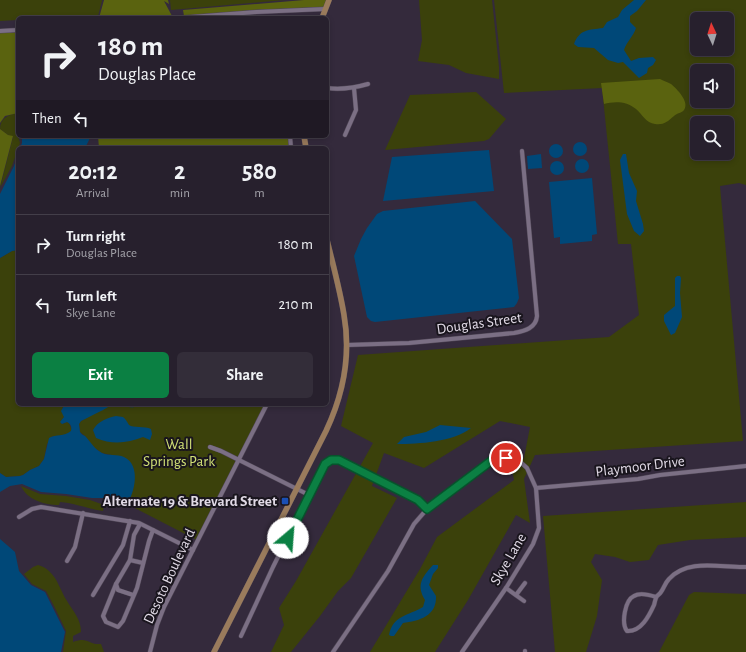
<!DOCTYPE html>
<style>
body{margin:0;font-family:"Alegreya Sans",sans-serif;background:#332d39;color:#f1f3f6;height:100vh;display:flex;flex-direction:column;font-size:15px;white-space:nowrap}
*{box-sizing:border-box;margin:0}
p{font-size:13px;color:#a4a3aa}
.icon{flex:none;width:22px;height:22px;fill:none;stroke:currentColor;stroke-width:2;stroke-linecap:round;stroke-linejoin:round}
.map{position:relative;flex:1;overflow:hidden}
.sheet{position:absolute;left:16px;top:146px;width:313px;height:260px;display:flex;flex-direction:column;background:#27202d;border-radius:6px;box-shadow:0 2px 6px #0003,0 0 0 1px #433e49}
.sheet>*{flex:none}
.hud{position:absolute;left:16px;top:16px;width:313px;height:122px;border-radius:6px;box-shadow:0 2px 6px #0003,0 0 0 1px #433e49;background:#27202d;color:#f1f3f6;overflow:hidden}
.needle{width:26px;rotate:356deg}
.buttons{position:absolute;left:690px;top:12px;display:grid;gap:8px}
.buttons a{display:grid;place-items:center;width:44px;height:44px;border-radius:6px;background:#27202d;box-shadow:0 2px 6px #0003,0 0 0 1px #433e49;font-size:20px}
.pin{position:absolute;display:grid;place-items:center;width:34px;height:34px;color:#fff;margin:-17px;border:2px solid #fff;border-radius:50%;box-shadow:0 1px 4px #0007}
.me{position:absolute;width:44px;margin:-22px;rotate:27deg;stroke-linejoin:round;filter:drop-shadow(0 0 3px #0008)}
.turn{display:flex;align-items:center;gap:14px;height:84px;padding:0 16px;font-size:18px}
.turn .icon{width:52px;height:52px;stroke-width:2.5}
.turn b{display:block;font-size:28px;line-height:34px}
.then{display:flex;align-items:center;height:38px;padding:0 16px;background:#0003;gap:8px;font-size:15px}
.eta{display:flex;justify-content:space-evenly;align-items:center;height:68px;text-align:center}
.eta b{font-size:24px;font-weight:700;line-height:28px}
.primary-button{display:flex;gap:8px;margin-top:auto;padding:8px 16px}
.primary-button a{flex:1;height:46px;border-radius:6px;background:#0b8043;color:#fff;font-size:16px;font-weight:700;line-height:46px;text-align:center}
.primary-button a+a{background:#332d39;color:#f1f3f6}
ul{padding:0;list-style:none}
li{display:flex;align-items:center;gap:12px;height:60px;padding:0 16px;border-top:1px solid #433e49}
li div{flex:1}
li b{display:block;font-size:15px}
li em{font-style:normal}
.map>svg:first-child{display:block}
.green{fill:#3b410b;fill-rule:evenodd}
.forest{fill:#5a630f}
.water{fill:#004878}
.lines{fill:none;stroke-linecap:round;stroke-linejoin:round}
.minor-casing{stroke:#4f4655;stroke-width:5}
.secondary-casing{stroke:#4f4655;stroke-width:6}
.minor{stroke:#7b6f84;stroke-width:4}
.secondary{stroke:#9a7b5c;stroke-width:5.5}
.route-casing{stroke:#07532c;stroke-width:10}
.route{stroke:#0b8043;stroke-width:7}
.transit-dot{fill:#1a4fb4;stroke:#19151d;stroke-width:1.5}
.labels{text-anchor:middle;stroke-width:4;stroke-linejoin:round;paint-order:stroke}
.street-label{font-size:15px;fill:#e1dae6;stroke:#19151d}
.park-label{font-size:15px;fill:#d1e076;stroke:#19151d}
.poi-label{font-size:15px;font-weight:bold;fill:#e1dae6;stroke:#19151d;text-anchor:end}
</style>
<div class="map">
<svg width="746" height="652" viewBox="0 0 746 652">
<rect width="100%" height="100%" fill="#342a3c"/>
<g class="green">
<path d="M0,0h102v1l-4,15 -32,2h-48v2l-18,1z"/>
<path d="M170,0h115l-114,10z"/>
<path d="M419,0h73l7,67v12l-33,-6 -17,-8 -31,-4 4,-21z"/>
<path d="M494,0h252v185l-7,-2 -19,3 23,255 -208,14 -11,24 6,44 -14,-8 -48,85 -33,52h-65l50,-83 17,-32 77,-57 -2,-10 12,-12 6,-31 -30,-6 -76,47 -40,-15 -12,33 25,12 -46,80 -13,13 -18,25 -29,36h-20l13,-27 -5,-17 17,-27 77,-138 -32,-17 17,-71 251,-18 30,-22 -8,-71h-13l-16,-156 -98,5zM697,19h30v30h-30zM697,71h30v30h-30zM697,123h30v30h-30z"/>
<path d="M476,92l30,27 -17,20 -5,2 -99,9 25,-55z"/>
<path d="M18,113l-1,19 3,11 -8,23 -12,22 13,-51 -5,-2 -8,-6c0,-11 8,-14 18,-16z"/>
<path d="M18,250v154h47l-3,5 2,8 -3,4 1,3 5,-2 2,1 3,7c-4,6 -12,6 -19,6l-6,8 -3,15 -5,7 -9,4 -7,5 -3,1 -14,1 -6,-4v-215l12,-7z"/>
<path d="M141,404h124l-27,54h-8l6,3 -40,79 -6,-5 -1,1 -62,-32c10,-16 3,-29 -2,-46l-23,-5 -9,-6 -8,-11 -5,-4 -1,-8 2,-3c10,-5 20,-15 32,-16 9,-1 21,6 28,-1z"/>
<path d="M21,486l19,8 26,2 24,4 14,5 -1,6c-15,-2 -28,-8 -43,-9l-1,3c-14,0 -32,-5 -38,-19z"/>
<path d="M746,502v35l-56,3 -32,5 -9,15 -19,2 -15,-5 -20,-3 -4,8 11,18 -5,36 -11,36h-31l-12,-136z"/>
<path d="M38,565c4,1 8,3 11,6 9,8 11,19 18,30 6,10 14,18 14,31l-8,4v6c16,-6 14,3 28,2l3,8h-41l3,-21 -12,-25 -8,-15 -14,-7 -8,-10 9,-7z"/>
<path d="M694,592l52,2v58h-87l30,-57z"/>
</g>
<g class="forest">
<path d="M104,0h64l1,4 -5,-3 8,15 -24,2h-49z"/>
<path d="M304,0h23l-3,7 -68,3 -72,6 -1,-6z"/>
<path d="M18,32v81l-13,3 -5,7v-90z"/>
<path d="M660,79c3,2 8,3 11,5 6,5 19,18 13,26 -2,3 -7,3 -10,6 -7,6 -10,9 -19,8 -9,-1 -13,-10 -19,-15 -9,-8 -22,-8 -32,-5l-3,-21z"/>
<path d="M0,129l8,6 5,1 -13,50z"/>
<path d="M98,136h190l1,12h-190z"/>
</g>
<g class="water">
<path d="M634,0h12l-9,11 -7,5v6l6,6c-3,9 -9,13 -12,22l7,11 8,-3 14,-1 3,3 -3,5 -5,3 -1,5 -8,5 -16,-16 -5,1 -10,-3 -14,-12 -16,-1 -4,-3c6,-15 14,-14 29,-16l4,-6 11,-5 4,-7z"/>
<path d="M22,136h69l-6,12h-65l2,-5z"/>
<circle cx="580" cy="149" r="7"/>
<circle cx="556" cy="151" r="7"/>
<path d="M489,150l5,41 -111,10 9,-44z"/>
<path d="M18,154v96l-6,1 -12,7v-64l14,-28z"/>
<path d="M541,154l1,14 -14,1 -1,-13z"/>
<path d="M623,154h3l3,19 8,18 -1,10 7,23 1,7 -4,5 -6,-5 -7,-17 -7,-54z"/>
<circle cx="582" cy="166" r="7"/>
<circle cx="557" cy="168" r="7"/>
<path d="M592,178l5,56 -5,1v6l-32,3v-7l-6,1 -5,-56z"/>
<path d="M475,201l37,38 7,59 -2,5 -3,4 -139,15 -4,-1 -4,-4 -13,-61 7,-17 6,-11 10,-14 6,-3z"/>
<path d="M677,276h3l1,2 -1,15 2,24 -7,16 -4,2 -7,-14v-6l11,-9v-28z"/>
<path d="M65,404h76c-7,7 -19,0 -28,1 -5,1 -7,4 -12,6 -7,3 -13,7 -20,10l-2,3 1,8c1,2 3,3 5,4 6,6 9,13 17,17 7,3 15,1 22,4 17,8 11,35 3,47h-8l-11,-6h-16l-26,-4 -25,-2 -19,-8 -12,2 -10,6v-19l6,4 14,-1 3,-1 7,-5 9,-4 5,-7 5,-21c7,-4 15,-1 22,-7 1,-4 0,-7 -4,-9l-5,2 -2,-2 4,-5 -3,-6z"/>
<path d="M116,416l7,1c3,2 4,5 6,8 4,3 16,1 22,4l1,5 -2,6 -7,-3c-15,6 -31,8 -47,1l-3,-8c5,-9 14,-12 23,-14z"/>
<path d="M440,425l31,3c-18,14 -52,16 -74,16l7,-7 22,-5z"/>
<path d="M0,539l15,13 4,19 12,14 14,7 20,40 -4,20h-61z"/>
<path d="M433,565h5v3l-5,6 -4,11 7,11c1,20 -17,25 -33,27l-9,13h-3l-2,-1c4,-20 19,-19 34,-28l2,-7c-9,-15 -3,-23 8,-35z"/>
</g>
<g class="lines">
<defs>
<g id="minor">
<path d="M178,18l78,-6 69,-3"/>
<path d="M0,31l18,-1"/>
<path d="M327,88c15,2 27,0 41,-4"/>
<path d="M345,135l11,-25 -2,-22"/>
<path d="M290,136l1,12"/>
<path d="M347,345l62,-2 105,-10c11,-2 22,-5 23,-17l-15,-165"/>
<path d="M210,447l11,4 88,44"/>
<path d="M536,488l102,-9 22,-4 86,-9"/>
<path d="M19,517l13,-8 9,-2 98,16 54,27"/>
<path d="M130,560l13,3"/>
<path d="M67,561l8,-14 8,-34"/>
<path d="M116,584l-13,32 3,6 12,5 5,-6 14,-33 12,-47 4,-11"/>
<path d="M506,588l18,13"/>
<path d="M93,595l30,-50 7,-24"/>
<path d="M133,595l-15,-5 -2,-6 14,-24 4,-25 6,-11"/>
<path d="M516,595l9,-12"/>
<path d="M656,597c-6,-2 -16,-5 -22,-1 -9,4 -13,27 -7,35 14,1 22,-15 27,-26 1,-3 1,-6 3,-9 1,-1 3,-2 4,-4 3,-4 4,-9 8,-13 19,-21 52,-11 77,-12"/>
<path d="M241,636l32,-69 42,-84 12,-22 8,-2 4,1 79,40 9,9"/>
<path d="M525,651v1"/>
<path d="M150,652l7,-27 7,-18 103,-203"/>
<path d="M333,652l55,-81 26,-47 13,-15 64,-48 6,-2 9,-1 11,1 10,9 9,20 3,40 -6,16 -27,44 -44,64"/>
</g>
<g id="secondary">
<path d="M322,18l7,-18"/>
<path d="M304,136l2,12"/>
<path d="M214,652l112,-221c17,-36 25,-76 18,-116 -4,-25 -11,-50 -17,-75"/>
</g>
</defs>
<use href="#minor" class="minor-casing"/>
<use href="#secondary" class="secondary-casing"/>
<use href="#minor" class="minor"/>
<use href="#secondary" class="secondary"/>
</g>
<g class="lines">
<defs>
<path id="route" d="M288,538l37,-74 6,-4h8l79,40 9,9 64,-48 6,-2 9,-1"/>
</defs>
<use href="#route" class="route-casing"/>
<use href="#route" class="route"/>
</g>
<rect class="transit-dot" x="281" y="497" width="8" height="8" rx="2"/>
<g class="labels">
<g class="street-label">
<text transform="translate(479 323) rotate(-8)" y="5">Douglas Street</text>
<text transform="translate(640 466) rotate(-7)" y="5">Playmoor Drive</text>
<text transform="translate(508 559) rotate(-60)" y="5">Skye Lane</text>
<text transform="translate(169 576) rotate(-65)" y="5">Desoto Boulevard</text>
</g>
<g class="park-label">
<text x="179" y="449">Wall<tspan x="179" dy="17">Springs Park</tspan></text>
</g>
<g class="poi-label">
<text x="277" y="506">Alternate 19 &amp; Brevard Street</text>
</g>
</g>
</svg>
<div class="buttons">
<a><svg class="needle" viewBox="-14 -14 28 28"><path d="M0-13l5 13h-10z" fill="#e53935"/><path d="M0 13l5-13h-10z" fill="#a4a3aa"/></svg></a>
<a><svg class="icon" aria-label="sound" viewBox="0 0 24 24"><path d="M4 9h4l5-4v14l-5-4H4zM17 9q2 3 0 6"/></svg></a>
<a><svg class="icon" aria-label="search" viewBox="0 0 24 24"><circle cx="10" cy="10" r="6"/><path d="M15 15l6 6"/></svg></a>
</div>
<div class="pin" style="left:506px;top:458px;background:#d93025"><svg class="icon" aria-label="arrive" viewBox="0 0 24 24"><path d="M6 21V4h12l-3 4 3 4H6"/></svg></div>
<svg class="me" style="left:288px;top:538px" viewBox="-20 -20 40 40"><circle r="19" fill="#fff"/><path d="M0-13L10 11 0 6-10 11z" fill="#0b8043"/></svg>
<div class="hud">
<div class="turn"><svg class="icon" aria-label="right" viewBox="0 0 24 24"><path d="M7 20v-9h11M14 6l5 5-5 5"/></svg><div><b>180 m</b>Douglas Place</div></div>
<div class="then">Then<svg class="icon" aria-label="left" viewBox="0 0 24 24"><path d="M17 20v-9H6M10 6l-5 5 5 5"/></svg></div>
</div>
<section class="sheet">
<div class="eta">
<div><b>20:12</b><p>Arrival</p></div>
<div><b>2</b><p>min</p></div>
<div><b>580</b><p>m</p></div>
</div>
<ul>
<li><svg class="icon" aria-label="right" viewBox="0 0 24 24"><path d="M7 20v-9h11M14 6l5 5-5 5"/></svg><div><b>Turn right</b><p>Douglas Place</p></div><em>180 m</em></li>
<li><svg class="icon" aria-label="left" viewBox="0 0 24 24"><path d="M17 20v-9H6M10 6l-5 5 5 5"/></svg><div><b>Turn left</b><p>Skye Lane</p></div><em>210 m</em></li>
</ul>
<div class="primary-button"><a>Exit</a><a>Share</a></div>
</section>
</div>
